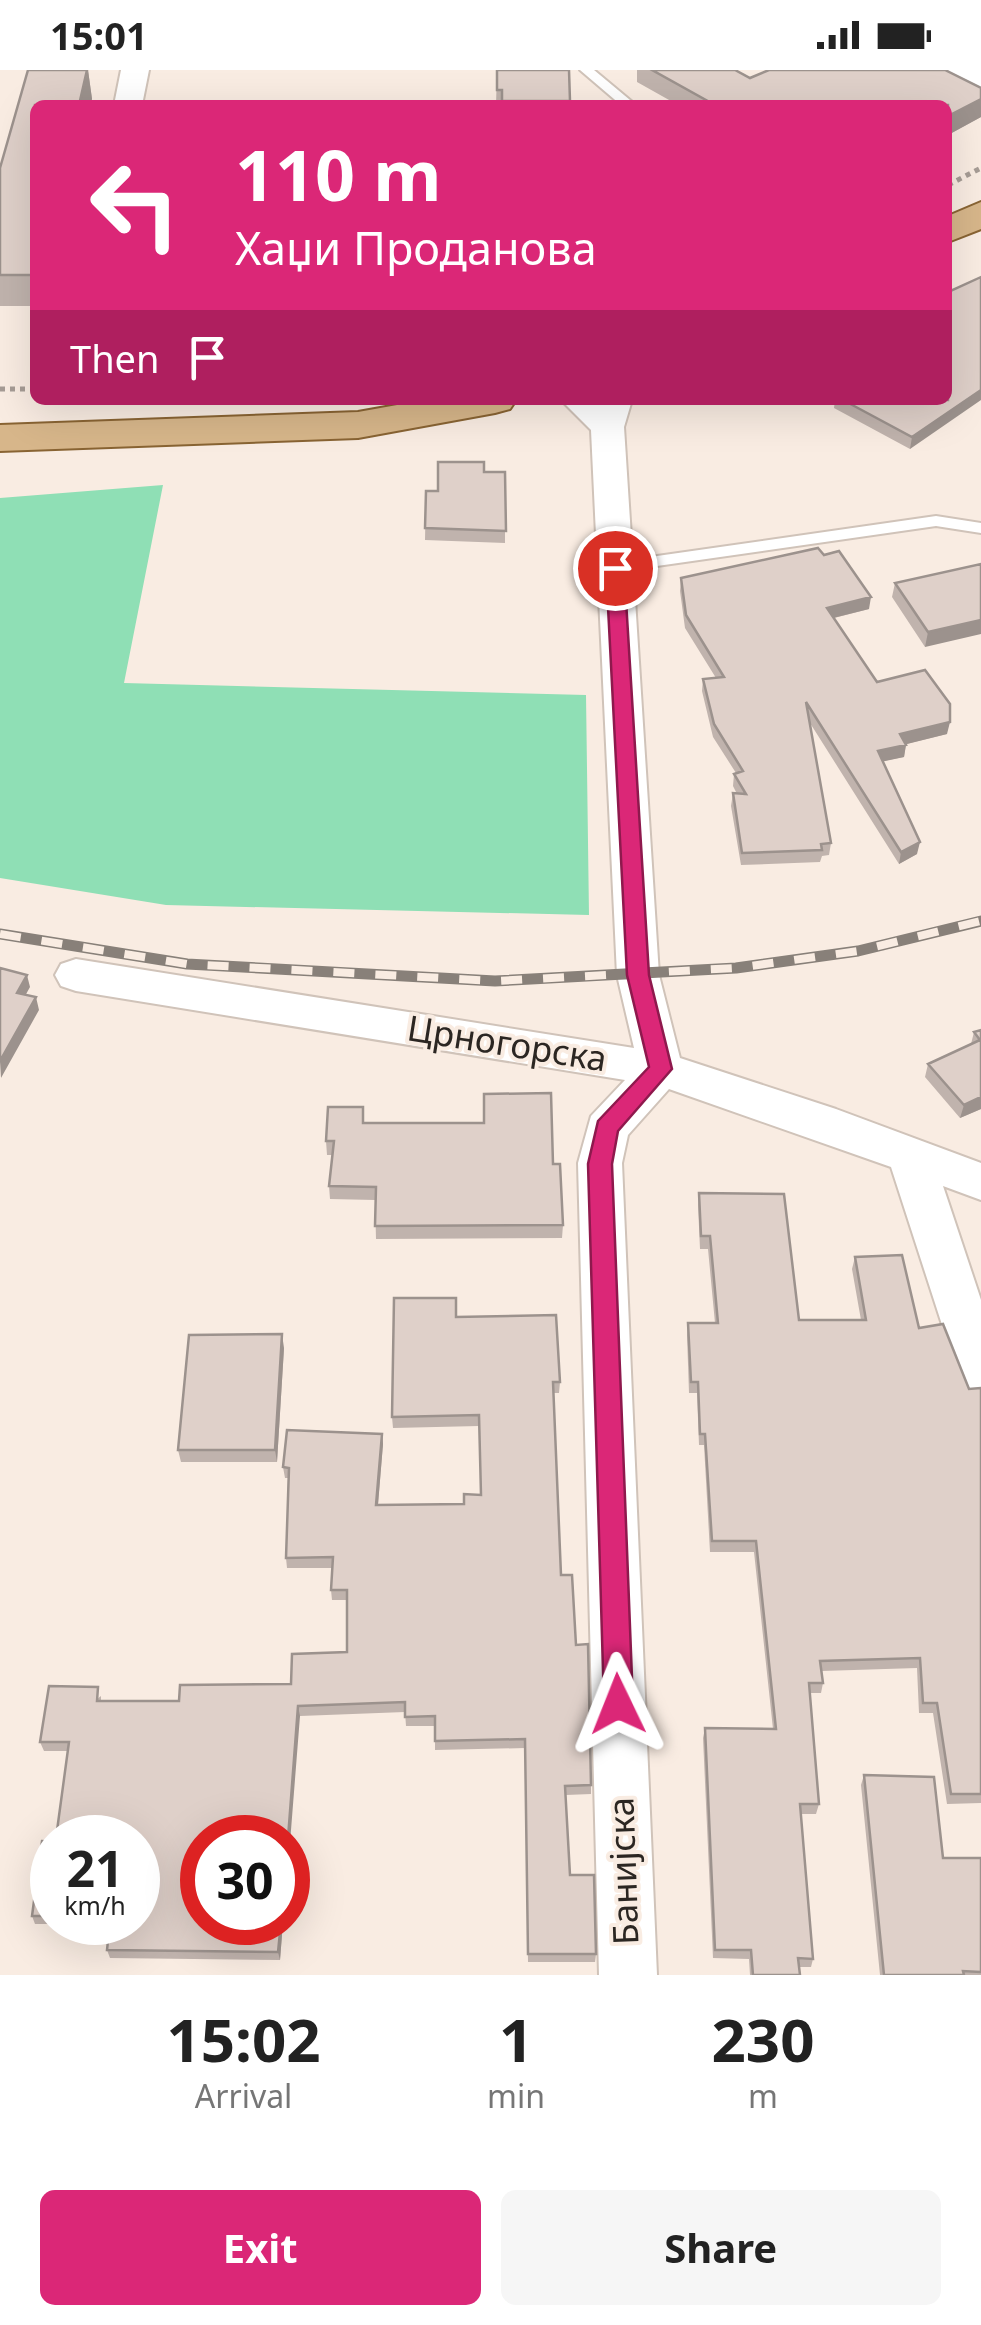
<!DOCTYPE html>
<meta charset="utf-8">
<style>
:root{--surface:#fff;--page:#f6f6f6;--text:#222;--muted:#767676;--accent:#db2777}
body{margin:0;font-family:"Noto Sans",sans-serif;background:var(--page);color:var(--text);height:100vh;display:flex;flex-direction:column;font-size:38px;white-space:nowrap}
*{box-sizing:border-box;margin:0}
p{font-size:32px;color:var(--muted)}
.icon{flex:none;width:55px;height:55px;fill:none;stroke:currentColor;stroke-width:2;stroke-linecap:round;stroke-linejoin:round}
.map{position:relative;height:1905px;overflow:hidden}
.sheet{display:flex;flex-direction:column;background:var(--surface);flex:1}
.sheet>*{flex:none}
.guide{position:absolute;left:30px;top:30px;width:922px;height:305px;border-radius:15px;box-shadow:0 10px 40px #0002;background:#db2777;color:#fff;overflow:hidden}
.speed{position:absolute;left:30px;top:1745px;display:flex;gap:20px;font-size:50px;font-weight:700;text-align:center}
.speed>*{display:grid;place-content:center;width:130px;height:130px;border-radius:50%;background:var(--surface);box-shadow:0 10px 40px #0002;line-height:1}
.speed small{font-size:25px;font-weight:400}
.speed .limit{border:15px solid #d22;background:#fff;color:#111}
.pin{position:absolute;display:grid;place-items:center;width:85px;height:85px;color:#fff;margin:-42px;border:5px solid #fff;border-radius:50%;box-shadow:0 2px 10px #0007}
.me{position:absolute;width:110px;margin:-55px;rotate:358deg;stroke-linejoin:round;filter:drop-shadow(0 0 8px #0008)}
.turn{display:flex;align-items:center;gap:35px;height:210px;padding:0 40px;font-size:45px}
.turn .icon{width:130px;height:130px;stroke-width:2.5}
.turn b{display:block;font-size:70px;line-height:85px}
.then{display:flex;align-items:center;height:95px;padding:0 40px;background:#0003;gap:20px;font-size:38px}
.eta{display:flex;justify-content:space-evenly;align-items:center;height:170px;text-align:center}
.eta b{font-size:60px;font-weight:700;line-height:70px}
.primary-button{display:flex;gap:20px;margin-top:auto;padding:20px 40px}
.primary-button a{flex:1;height:115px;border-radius:15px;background:var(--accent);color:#fff;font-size:40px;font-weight:700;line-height:115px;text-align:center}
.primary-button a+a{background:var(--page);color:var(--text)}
.status{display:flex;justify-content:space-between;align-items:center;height:70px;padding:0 50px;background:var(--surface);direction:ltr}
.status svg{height:28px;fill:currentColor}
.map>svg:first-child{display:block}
.green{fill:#8fdfb5}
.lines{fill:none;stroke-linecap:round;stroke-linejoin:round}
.service-casing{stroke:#d0c3b9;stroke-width:4}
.minor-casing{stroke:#d0c3b9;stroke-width:4}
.primary-casing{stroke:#896433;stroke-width:4}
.path{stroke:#a69c95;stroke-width:5;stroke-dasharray:5 5;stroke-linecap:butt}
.service{fill:#fff;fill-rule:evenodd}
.minor{fill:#fff;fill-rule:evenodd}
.primary{fill:#d7b68a;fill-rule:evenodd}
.rail-casing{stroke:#888079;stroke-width:11}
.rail{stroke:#f9ece2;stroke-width:8;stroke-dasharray:21;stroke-linecap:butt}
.wall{fill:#c0b3ad}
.shaded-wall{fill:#9c928d}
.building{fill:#dfd0c9;stroke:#9c928d;stroke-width:2.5}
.route{fill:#db2777;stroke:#8e194d;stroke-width:2.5}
.labels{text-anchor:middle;stroke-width:8;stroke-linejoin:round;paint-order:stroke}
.street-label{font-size:35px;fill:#2b2622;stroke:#f9ece2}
</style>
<div class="status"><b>15:01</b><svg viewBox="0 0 49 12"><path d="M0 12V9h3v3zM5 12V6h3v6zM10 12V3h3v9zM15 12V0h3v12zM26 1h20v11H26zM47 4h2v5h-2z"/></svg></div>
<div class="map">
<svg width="981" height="1905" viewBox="0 0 981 1905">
<rect width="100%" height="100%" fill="#f9ece2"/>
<path class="green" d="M 163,415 L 124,613 L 586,625 L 589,845 L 166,835 L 0,808 L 0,428 Z"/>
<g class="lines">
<g class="service-casing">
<path id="service" d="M 580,0 L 594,0 L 636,35 L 621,35 Z
M 936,446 L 981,453 L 981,463 L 936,456 L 615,502 L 607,497 L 615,492 Z"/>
</g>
<g class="minor-casing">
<path id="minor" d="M 121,0 L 149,0 L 142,35 L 114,35 Z
M 948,0 L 981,0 L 981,17 L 952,6 Z
M 561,330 L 632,330 L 624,357 L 659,905 L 680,988 L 836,1039 L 981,1093 L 981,1130 L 943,1116 L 981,1230 L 981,1322 L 964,1316 L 957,1301 L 891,1097 L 669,1019 L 628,1065 L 622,1093 L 657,1905 L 599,1905 L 578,1093 L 591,1046 L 625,1010 L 76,921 L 61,916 L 55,905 L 61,894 L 76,889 L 634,978 L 617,905 L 591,360 Z"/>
</g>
<g class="primary-casing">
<path id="primary" d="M 981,132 L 981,159 L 948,172 L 948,146 Z
M 425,330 L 516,330 L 510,339 L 495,343 L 358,368 L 0,381 L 0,355 L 358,342 Z"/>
</g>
<path class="path" d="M 948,115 L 981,98
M 0,319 L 35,319"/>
<use href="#service" class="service"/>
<use href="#minor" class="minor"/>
<use href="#primary" class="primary"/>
<g class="rail-casing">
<path id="rail" d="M 0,864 L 187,894 L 495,911 L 736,898 L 858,881 L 981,851"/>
</g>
<use href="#rail" class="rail"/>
</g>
<path class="wall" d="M 28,0 L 88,0 L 92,29 L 90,35 L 35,35 L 35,236 L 0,236 L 0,98 Z
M 497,0 L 569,0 L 570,35 L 496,35 Z
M 637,0 L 735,0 L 750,8 L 981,18 L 981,47 L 948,65 L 948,35 L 678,35 L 637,12 Z
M 835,330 L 948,330 L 910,379 L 834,338 Z
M 484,402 L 505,402 L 505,473 L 425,470 L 426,421 L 438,421 Z
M 981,494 L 925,577 L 892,527 L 895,513 Z
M 681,508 L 869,539 L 834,548 L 877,612 L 947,664 L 906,674 L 904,687 L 883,691 L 917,784 L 899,794 L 810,653 L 831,773 L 829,785 L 822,786 L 820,792 L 741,795 L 731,736 L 733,723 L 737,724 L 733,716 L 734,704 L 736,703 L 713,667 L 702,621 L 703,609 L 716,608 L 685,558 L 680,521 Z
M 981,960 L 981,1039 L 960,1048 L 925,1007 L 928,994 L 971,974 L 974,962 Z
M 364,1053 L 553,1094 L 563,1155 L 562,1168 L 376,1169 L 375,1130 L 330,1129 L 329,1116 L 332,1085 L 327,1085 L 326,1071 Z
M 699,1123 L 799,1250 L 861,1250 L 852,1199 L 855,1187 L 919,1258 L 969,1319 L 981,1318 L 981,1733 L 947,1734 L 933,1643 L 919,1643 L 917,1598 L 822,1601 L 823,1613 L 821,1623 L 810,1623 L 819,1734 L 816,1744 L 801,1744 L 813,1889 L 811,1897 L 799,1897 L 800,1905 L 750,1905 L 749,1889 L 713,1888 L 703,1668 L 705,1658 L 773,1659 L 754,1482 L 710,1482 L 704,1375 L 699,1375 L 697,1323 L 689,1323 L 687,1265 L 688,1253 L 715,1253 L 708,1179 L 700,1179 L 698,1135 Z
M 456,1247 L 560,1312 L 559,1323 L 553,1323 L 561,1505 L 576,1575 L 591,1715 L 591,1724 L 566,1725 L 570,1805 L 596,1884 L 595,1892 L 528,1892 L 525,1678 L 435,1680 L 435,1656 L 406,1656 L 405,1642 L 300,1646 L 202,1852 L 283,1852 L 280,1890 L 110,1888 L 107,1880 L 110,1854 L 35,1854 L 32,1846 L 52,1772 L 52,1852 L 138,1852 L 68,1681 L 44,1681 L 40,1672 L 101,1626 L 101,1631 L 179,1631 L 291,1614 L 347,1582 L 347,1530 L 332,1530 L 331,1520 L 332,1498 L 287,1498 L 286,1488 L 288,1408 L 285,1408 L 283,1397 L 382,1364 L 383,1374 L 378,1435 L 464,1434 L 481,1425 L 479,1356 L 393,1358 L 392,1347 Z
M 284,1278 L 277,1392 L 181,1392 L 178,1380 Z
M 864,1705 L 943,1788 L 981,1788 L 981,1905 L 880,1905 L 861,1715 Z"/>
<path class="shaded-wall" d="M 88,0 L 92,29 L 90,35 L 79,35 Z
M 981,29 L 981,47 L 948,65 L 948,46 Z
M 981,320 L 981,330 L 910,379 L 912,367 Z
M 871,527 L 869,539 L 825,550 L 827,538 Z
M 981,550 L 981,564 L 925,577 L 928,562 Z
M 950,652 L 947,664 L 903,675 L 906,675 L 904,687 L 876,693 L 878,681 L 900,664 Z
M 920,772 L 917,784 L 899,794 L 901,782 Z
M 27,905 L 30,917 L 20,935 L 17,923 Z
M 36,927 L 39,940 L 1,1008 L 0,991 Z
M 981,1027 L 981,1039 L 960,1048 L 964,1035 Z
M 282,1264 L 284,1278 L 277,1392 L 275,1380 Z
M 382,1364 L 383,1374 L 377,1446 L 376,1435 Z
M 298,1636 L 300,1646 L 288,1798 L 288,1768 Z
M 281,1852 L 283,1852 L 280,1890 L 278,1882 Z"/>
<path class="building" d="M 28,0 L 87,0 L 79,35 L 35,35 L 35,205 L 0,205 L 0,98 Z
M 497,0 L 569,0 L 570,31 L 502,31 L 502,20 L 497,20 Z
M 652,0 L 735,0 L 750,8 L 769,0 L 945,0 L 981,18 L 981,29 L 948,46 L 948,35 L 715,35 Z
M 981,207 L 981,320 L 912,367 L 843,330 L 948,330 L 948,222 Z
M 438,392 L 484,392 L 484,402 L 505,402 L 506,461 L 425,458 L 426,421 L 438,421 Z
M 818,478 L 824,485 L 839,481 L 871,527 L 827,538 L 877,612 L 925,600 L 950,634 L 950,652 L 900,664 L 906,675 L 878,681 L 920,772 L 901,782 L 806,632 L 831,773 L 821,774 L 822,780 L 742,783 L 733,723 L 746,724 L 734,704 L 743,701 L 714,654 L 703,609 L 724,607 L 686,545 L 681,508 Z
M 981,494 L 981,550 L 928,562 L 895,513 Z
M 0,898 L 27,905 L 17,923 L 36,927 L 0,991 Z
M 981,960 L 981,1027 L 964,1035 L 928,994 L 980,970 L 974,962 Z
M 551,1023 L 553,1094 L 560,1094 L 563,1155 L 375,1156 L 376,1117 L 329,1116 L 334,1071 L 326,1071 L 328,1037 L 363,1037 L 363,1053 L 484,1053 L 484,1024 Z
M 699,1123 L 784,1124 L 799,1250 L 866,1250 L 855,1187 L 902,1185 L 919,1258 L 943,1254 L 969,1319 L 981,1318 L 981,1724 L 951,1724 L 937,1633 L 923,1633 L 920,1588 L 820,1591 L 823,1613 L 809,1613 L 819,1734 L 800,1734 L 813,1889 L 798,1888 L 800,1905 L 753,1905 L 751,1880 L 715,1880 L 705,1658 L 776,1659 L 756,1471 L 712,1471 L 705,1364 L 700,1364 L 698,1312 L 691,1312 L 688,1253 L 718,1253 L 710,1166 L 701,1166 Z
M 394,1228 L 456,1228 L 456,1247 L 556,1245 L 560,1312 L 553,1312 L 561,1505 L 572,1505 L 576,1575 L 588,1574 L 591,1715 L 565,1716 L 570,1805 L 594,1805 L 596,1884 L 528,1884 L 525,1669 L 435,1671 L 435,1646 L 405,1647 L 405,1632 L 298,1636 L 288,1768 L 202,1768 L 202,1852 L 281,1852 L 278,1882 L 107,1880 L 110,1852 L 138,1852 L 138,1768 L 56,1768 L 69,1672 L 40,1672 L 49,1616 L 98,1617 L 97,1631 L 179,1631 L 180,1615 L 291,1614 L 292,1584 L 347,1582 L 347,1520 L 331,1520 L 333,1487 L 286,1488 L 289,1398 L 283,1397 L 287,1360 L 382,1364 L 376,1435 L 464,1434 L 464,1424 L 481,1425 L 479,1345 L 392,1347 Z
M 282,1264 L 275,1380 L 178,1380 L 189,1265 Z
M 864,1705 L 934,1707 L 943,1788 L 981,1788 L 981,1902 L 963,1901 L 964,1905 L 884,1905 Z
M 42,1771 L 52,1772 L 52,1846 L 32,1846 Z"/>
<path class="route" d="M 615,491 L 624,498 L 649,905 L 672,999 L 618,1061 L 612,1094 L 633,1634 L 629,1644 L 618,1648 L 608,1644 L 604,1634 L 588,1094 L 598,1051 L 649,997 L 627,905 L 606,498 Z"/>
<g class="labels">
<g class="street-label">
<text transform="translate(507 974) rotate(9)" y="12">Црногорска</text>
<text transform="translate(624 1801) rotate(-92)" y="12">Банијска</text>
</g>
</g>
</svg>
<div class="speed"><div>21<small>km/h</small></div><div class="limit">30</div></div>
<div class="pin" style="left:615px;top:498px;background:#d93025"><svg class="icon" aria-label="arrive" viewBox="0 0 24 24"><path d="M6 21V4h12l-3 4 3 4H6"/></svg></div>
<svg class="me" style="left:618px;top:1634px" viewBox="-20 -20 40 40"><path d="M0-17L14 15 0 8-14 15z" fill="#db2777" stroke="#fff" stroke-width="4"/></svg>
<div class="guide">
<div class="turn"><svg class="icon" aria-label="left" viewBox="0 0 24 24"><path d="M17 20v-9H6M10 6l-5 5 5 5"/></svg><div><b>110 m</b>Хаџи Проданова</div></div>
<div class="then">Then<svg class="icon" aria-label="arrive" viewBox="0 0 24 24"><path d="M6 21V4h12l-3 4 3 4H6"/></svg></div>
</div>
</div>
<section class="sheet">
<div class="eta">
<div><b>15:02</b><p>Arrival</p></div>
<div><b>1</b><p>min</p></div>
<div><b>230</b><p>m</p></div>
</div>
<div class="primary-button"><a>Exit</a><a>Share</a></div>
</section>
